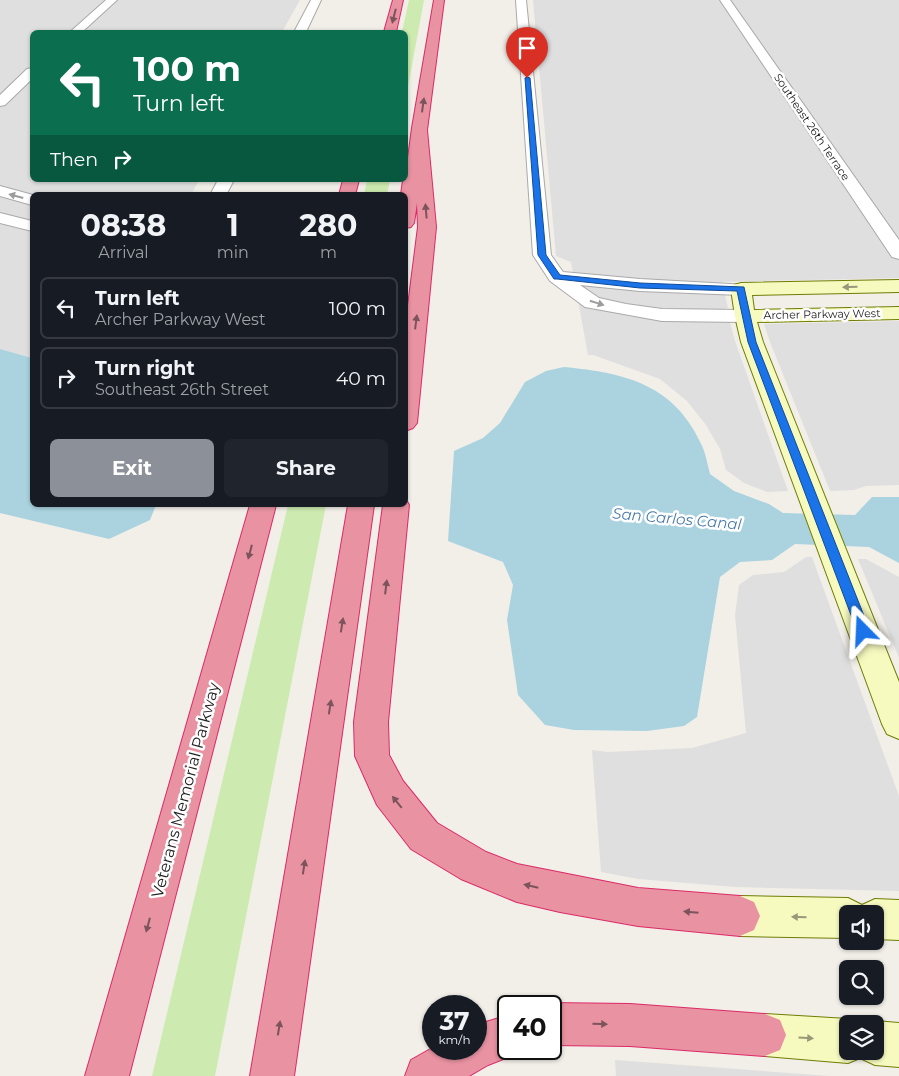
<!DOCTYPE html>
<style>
:root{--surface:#171b24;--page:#20242c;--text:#f1f3f6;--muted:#9ea1a6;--line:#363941;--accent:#8c9099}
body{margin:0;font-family:Montserrat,sans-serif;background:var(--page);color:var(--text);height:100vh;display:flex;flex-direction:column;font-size:19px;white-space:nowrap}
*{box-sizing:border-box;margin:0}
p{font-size:16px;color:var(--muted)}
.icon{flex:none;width:28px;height:28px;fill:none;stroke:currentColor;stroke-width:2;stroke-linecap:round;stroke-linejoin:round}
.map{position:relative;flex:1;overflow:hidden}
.panel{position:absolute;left:30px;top:192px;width:378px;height:315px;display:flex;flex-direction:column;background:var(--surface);border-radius:8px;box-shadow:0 1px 4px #0004}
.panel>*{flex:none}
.top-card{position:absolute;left:30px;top:30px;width:378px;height:152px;border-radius:8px;box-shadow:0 1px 4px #0004;background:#0b6e4f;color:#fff;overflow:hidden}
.fabs{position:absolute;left:839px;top:905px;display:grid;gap:10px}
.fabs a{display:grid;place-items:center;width:45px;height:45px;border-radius:8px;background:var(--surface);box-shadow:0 1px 4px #0004;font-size:25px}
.speed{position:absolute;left:422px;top:995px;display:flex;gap:10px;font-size:25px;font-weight:700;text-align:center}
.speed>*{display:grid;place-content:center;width:65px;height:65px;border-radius:50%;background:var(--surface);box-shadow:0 1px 4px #0004;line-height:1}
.speed small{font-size:12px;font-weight:400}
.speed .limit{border:2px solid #111;border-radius:8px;background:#fff;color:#111}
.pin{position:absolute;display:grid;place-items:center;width:42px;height:42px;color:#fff;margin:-51px -21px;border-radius:50% 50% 50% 0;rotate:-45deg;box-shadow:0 0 5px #0007}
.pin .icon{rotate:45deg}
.me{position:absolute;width:55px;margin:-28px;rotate:339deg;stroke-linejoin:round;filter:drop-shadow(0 0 4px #0008)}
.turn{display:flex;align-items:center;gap:18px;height:105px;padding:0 20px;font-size:22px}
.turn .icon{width:65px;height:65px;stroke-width:2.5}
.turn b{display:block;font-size:35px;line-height:42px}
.then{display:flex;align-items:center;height:48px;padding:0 20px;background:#0003;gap:10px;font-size:19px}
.eta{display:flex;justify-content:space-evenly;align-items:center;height:85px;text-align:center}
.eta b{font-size:30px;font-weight:700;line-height:35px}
.cta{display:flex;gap:10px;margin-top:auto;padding:10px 20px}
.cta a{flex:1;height:58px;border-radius:8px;background:var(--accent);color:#fff;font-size:20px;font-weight:700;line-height:58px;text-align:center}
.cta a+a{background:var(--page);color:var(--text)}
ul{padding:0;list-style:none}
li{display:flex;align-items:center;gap:15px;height:62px;margin:0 10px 8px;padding:0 10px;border:2px solid var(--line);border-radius:8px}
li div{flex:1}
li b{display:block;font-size:19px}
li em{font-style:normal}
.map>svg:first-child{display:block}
.residential{fill:#e0dfdf}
.grass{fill:#cdebb0}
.water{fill:#aad3df}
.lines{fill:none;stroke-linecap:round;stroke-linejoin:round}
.street-casing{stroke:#a9a9a9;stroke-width:2}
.secondary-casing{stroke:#707d05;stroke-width:2}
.highway-casing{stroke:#dc2a67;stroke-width:2}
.street{fill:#fff;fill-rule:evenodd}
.secondary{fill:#f7fabf;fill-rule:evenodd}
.highway{fill:#e892a2;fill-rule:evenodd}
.oneway{fill:#7b545c}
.oneway2{fill:#9c9c9c}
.oneway3{fill:#979978}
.route{fill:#1a73e8;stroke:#114b97}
.labels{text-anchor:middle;stroke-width:5;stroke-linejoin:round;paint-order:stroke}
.far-street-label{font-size:11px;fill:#222;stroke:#fff}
.water-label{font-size:15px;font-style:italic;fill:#4a7aab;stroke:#fff}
.near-street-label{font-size:16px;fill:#222;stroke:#fff}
</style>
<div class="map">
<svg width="899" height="1076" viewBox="0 0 899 1076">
<rect width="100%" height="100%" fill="#f2efe9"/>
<path class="residential" d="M 0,0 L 300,0 L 282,32 L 32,32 L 32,180 L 199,180 L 191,195 L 32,195 L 32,358 L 0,349 Z
M 533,0 L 899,0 L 899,278 L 722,282 L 728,308 L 725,308 L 728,315 L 735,341 L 788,491 L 767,492 L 744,483 L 726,470 L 720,449 L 706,425 L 687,401 L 660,379 L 593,355 L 588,355 L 571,262 L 556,256 Z
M 899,321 L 899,485 L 866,486 L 854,490 L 830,491 L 770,342 L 764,324 Z
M 806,557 L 812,557 L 899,796 L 899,891 L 735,887 L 638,879 L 601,872 L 592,750 L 608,752 L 692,748 L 746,733 L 735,615 L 739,585 L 753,575 L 784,572 Z
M 858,559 L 866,559 L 899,577 L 899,658 Z
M 615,1060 L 830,1076 L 616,1076 Z"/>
<path class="grass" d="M 409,0 L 424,0 L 405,103 L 405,32 L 402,32 Z
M 367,180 L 390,180 L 387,195 L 364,195 Z
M 288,505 L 326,505 L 215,1076 L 152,1076 Z"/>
<path class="water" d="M 0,349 L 32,358 L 32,505 L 156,505 L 150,520 L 109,539 L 0,513 Z
M 564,367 C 627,373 676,385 703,448 C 706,456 708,466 710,474 L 734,491 L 769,504 L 783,513 L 855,515 L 872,497 L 899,497 L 899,563 L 869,547 L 795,544 L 772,560 L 740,562 L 720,577 L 697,717 L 684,726 L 647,731 L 574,730 L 545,725 L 518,695 L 507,620 L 513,585 L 503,562 L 448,541 L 454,451 L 483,438 L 500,423 L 525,382 L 546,371 Z"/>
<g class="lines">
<g class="street-casing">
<path id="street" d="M 106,0 L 117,0 L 82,32 L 70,32 Z
M 311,0 L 321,0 L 306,32 L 294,32 Z
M 516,0 L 526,0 L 551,255 L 563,272 L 640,279 L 748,285 L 751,289 L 748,293 L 741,295 L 640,291 L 580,285 L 599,298 L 626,304 L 662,309 L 745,310 L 752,312 L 755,316 L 752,320 L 745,322 L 662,321 L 585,307 L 550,281 L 533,255 Z
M 720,0 L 730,0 L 899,240 L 899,259 L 892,257 Z
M 32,68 L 32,79 L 5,105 L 0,106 L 0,95 L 27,69 Z
M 218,180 L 234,180 L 226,195 L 210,195 Z
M 0,186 L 33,195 L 32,205 L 0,196 Z
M 0,213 L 32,221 L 32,231 L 0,223 Z"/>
</g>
<g class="secondary-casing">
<path id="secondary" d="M 899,280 L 899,292 L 752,295 L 754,310 L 899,307 L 899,319 L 757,322 L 763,342 L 899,682 L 899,739 L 887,734 L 882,724 L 741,342 L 735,316 L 731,289 L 734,285 L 741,283 Z
M 740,896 L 848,898 L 862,905 L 875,899 L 899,900 L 899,940 L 875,939 L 875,914 L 848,914 L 848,938 L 740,936 L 726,930 L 720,916 L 726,902 Z
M 765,1014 L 848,1019 L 858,1024 L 848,1024 L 848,1051 L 875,1051 L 875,1024 L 869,1024 L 875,1021 L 899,1023 L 899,1067 L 875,1065 L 860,1058 L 848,1063 L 765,1056 L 750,1050 L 744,1035 L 750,1020 Z"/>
</g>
<g class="highway-casing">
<path id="highway" d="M 393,0 L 403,0 L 396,32 L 384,32 Z
M 434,0 L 444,0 L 427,130 L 436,227 L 417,423 L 413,428 L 405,431 L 405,329 L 418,227 L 417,203 L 414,223 L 411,227 L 405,228 L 405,195 L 401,195 L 403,180 L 405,180 L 412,128 Z
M 343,180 L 359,180 L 355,195 L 339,195 Z
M 405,498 L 409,505 L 388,722 L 389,755 L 403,781 L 437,823 L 486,852 L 517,864 L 638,888 L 740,896 L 754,902 L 760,916 L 754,930 L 740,936 L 638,926 L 560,912 L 517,902 L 461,879 L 411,849 L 377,805 L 355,756 L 354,722 L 383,505 L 405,505 Z
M 250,505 L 276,505 L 129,1076 L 85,1076 Z
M 348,505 L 374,505 L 294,1076 L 250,1076 Z
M 551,1003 L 630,1004 L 765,1014 L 780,1020 L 786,1035 L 780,1050 L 765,1056 L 630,1046 L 551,1045 L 551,1006 L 542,1006 Z
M 509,1015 L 509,1049 L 525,1049 L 524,1051 L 488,1065 L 469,1076 L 405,1076 L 411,1060 L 434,1047 L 476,1049 L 476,1025 Z"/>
</g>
<use href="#street" class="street"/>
<use href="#secondary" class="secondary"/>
<use href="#highway" class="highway"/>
</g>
<defs><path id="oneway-solid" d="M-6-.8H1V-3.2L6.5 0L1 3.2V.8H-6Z" transform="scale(1.25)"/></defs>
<g class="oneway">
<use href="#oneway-solid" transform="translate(394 16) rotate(104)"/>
<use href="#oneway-solid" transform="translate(423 105) rotate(-82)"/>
<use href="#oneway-solid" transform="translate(426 211) rotate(-95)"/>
<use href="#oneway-solid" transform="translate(416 322) rotate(-83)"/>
<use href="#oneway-solid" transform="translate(250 552) rotate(105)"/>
<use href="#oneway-solid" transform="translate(386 587) rotate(-83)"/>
<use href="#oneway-solid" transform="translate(342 625) rotate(-81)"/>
<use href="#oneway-solid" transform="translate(330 707) rotate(-81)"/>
<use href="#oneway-solid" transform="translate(397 802) rotate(-129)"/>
<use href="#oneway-solid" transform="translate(304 867) rotate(-81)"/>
<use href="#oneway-solid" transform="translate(531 886) rotate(-167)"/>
<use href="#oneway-solid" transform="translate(691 912) rotate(-175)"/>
<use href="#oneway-solid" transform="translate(148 925) rotate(105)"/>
<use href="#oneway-solid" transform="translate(600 1024) rotate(1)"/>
<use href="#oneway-solid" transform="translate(279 1028) rotate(-81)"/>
</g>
<g class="oneway2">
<use href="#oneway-solid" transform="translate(16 196) rotate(-165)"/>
<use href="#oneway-solid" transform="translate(597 303) rotate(18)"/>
</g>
<g class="oneway3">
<use href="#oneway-solid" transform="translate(850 287) rotate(178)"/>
<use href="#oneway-solid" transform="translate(799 917) rotate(-179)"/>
<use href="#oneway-solid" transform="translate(806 1038) rotate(4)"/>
</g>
<path class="route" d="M 527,77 L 530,78 L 546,255 L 560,275 L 640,283 L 744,287 L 756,342 L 870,631 L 868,634 L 859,634 L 857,631 L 748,342 L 737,291 L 640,288 L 557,279 L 554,279 L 538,255 L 525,78 Z"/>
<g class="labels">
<g class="far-street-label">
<text transform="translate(812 127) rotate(56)" y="4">Southeast 26th Terrace</text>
<text transform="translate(822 314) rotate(-1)" y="4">Archer Parkway West</text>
</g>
<g class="water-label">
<text transform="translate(677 519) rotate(5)" y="5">San Carlos Canal</text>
</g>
<g class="near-street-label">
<text transform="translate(185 790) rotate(-75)" y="6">Veterans Memorial Parkway</text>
</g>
</g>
</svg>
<div class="fabs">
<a><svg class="icon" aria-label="sound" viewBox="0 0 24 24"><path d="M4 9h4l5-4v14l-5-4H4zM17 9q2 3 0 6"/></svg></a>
<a><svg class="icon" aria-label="search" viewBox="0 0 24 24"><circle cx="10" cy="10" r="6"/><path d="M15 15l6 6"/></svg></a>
<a><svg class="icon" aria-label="layers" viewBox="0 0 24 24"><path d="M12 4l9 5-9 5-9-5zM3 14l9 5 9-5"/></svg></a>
</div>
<div class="speed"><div>37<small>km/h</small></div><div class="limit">40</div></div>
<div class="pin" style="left:527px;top:78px;background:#d93025"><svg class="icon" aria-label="arrive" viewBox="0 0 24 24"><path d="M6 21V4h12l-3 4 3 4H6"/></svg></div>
<svg class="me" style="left:863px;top:631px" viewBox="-20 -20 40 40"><path d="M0-17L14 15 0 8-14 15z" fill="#1a73e8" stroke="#fff" stroke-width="4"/></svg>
<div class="top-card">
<div class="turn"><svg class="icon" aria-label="left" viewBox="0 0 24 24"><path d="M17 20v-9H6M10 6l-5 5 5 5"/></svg><div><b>100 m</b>Turn left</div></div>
<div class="then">Then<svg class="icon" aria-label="right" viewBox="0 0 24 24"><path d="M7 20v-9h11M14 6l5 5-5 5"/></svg></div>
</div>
<section class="panel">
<div class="eta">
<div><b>08:38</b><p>Arrival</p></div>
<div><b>1</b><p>min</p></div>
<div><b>280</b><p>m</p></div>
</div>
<ul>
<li><svg class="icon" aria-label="left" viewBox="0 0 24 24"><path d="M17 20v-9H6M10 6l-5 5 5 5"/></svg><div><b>Turn left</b><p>Archer Parkway West</p></div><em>100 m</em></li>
<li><svg class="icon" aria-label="right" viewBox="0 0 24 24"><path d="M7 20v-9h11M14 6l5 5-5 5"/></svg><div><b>Turn right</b><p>Southeast 26th Street</p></div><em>40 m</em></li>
</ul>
<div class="cta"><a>Exit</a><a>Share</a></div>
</section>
</div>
